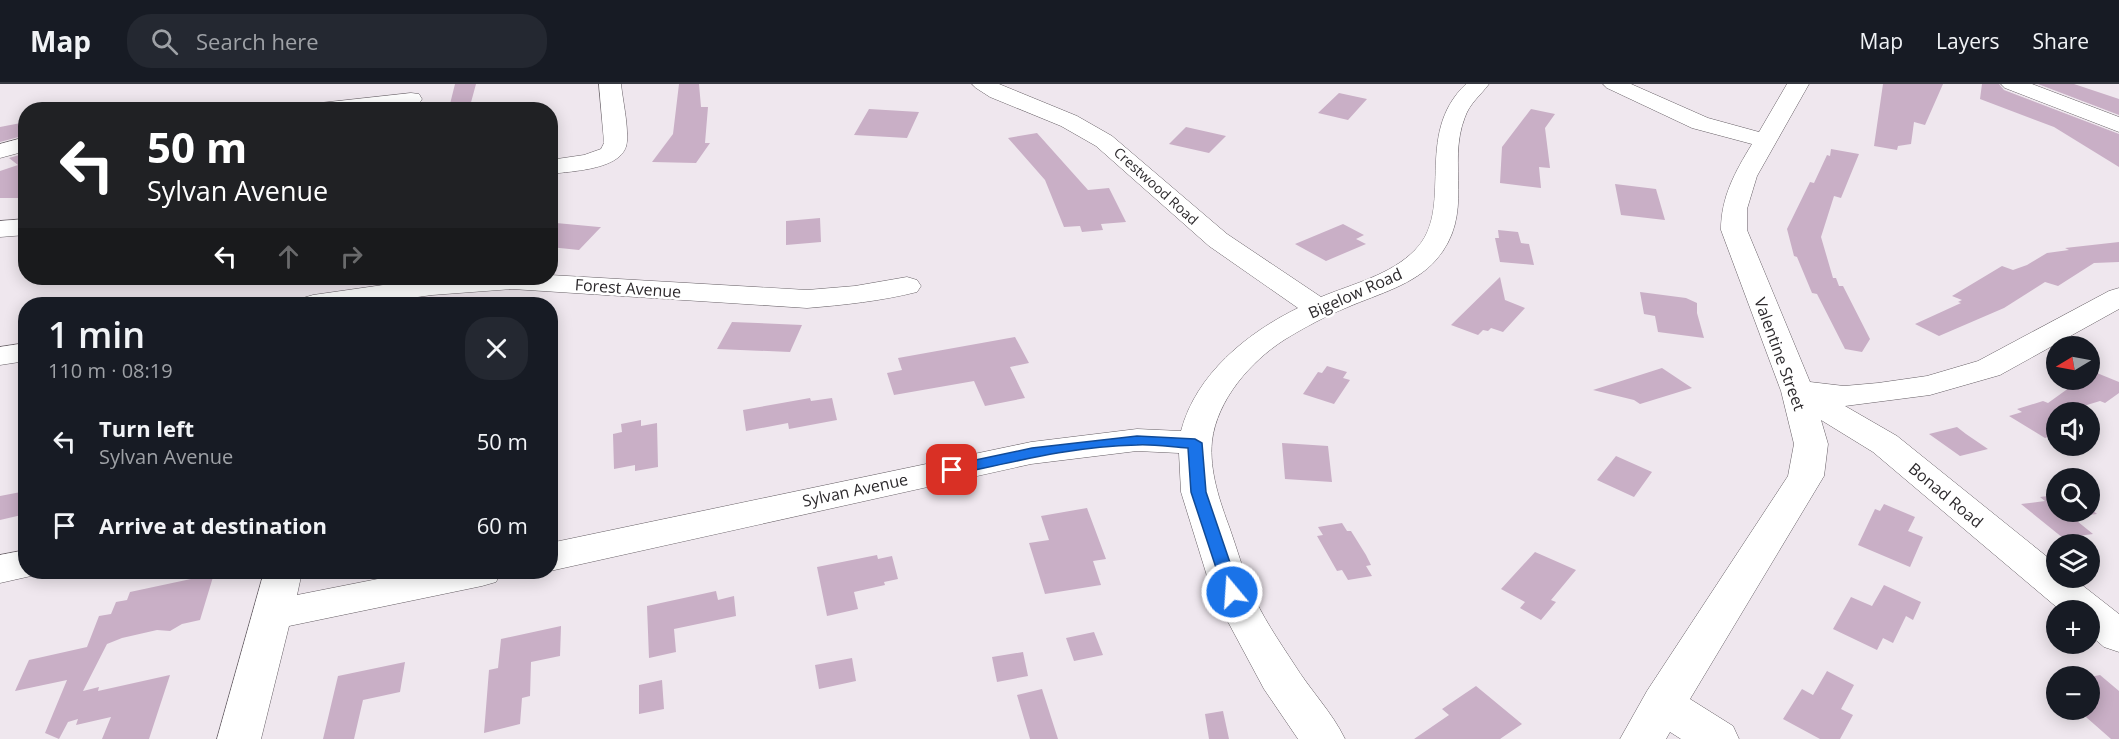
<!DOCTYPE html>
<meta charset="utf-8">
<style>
:root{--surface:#171b24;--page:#242831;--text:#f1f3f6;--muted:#9ea1a6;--line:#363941}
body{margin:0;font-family:"Open Sans",sans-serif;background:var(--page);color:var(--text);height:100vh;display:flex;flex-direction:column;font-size:22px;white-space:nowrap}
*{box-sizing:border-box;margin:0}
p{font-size:20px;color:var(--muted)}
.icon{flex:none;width:33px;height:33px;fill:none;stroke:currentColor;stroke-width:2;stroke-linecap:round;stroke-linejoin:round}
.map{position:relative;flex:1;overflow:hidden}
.panel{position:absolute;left:18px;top:213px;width:540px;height:282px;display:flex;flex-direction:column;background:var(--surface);border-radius:24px;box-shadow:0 3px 15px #0003}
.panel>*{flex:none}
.guide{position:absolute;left:18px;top:18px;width:540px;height:183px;border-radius:24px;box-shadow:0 3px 15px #0003;background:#202124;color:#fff;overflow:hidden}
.needle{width:39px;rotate:260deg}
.controls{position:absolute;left:2046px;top:252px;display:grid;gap:12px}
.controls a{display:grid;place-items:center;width:54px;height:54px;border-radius:50%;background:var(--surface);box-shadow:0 3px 15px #0003;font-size:30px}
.pin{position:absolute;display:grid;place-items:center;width:51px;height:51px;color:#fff;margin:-26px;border-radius:12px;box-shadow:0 3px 9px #0006}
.me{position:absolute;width:66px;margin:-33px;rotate:342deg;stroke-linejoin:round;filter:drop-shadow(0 0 4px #0008)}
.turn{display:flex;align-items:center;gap:21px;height:126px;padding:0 30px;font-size:27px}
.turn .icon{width:78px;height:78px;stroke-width:2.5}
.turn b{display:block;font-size:42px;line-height:51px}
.lanes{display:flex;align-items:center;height:57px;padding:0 30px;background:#0003;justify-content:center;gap:30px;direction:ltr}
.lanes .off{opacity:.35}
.round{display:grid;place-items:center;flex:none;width:63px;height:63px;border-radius:24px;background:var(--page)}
.headline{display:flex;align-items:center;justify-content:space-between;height:102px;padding:0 30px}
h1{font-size:36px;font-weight:600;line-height:45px}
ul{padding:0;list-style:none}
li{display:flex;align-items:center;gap:18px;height:84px;padding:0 30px}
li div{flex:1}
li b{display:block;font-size:22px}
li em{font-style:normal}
header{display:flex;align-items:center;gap:36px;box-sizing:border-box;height:84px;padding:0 30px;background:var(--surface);border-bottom:2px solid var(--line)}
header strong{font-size:28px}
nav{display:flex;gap:33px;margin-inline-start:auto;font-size:21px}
.search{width:420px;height:54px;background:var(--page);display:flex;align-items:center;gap:15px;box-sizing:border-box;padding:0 21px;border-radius:24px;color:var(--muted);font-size:22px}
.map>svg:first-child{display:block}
.building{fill:#c9afc6}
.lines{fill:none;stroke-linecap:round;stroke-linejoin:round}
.minor-casing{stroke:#665f65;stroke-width:1}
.minor{fill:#fff;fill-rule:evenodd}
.route{fill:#1a73e8;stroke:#114b97;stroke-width:1.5}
.labels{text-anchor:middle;stroke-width:5;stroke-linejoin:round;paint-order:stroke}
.far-street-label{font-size:14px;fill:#2c292c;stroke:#fff}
.street-label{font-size:16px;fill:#2c292c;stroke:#fff}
</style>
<header>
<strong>Map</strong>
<div class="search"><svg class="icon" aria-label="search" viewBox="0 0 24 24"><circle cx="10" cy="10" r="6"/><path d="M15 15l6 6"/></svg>Search here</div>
<nav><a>Map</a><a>Layers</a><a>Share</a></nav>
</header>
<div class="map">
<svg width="2119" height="655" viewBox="0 0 2119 655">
<rect width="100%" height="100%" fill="#efe7ee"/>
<path class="building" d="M 455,0 L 476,0 L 470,22 L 449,24 Z
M 679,0 L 699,0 L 701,23 L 708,23 L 705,59 L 710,59 L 696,79 L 652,78 L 673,50 Z
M 1883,0 L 1943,0 L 1925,41 L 1914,38 L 1911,60 L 1898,62 L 1897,66 L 1874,62 Z
M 1982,0 L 1999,0 L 2004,6 L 2119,50 L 2119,83 L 2054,43 L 1980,15 Z
M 2038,0 L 2074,0 L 2119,15 L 2119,31 Z
M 1339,9 L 1367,15 L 1348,36 L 1318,29 Z
M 869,25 L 919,28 L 907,54 L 854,51 Z
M 1531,25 L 1555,30 L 1545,44 L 1550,84 L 1539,83 L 1541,104 L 1500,99 L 1502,63 Z
M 26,38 L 26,51 L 0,58 L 0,43 Z
M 1186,43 L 1226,52 L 1209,69 L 1169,60 Z
M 1037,49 L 1088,106 L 1109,104 L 1126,138 L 1101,140 L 1103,146 L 1082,148 L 1080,142 L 1064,143 L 1045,96 L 1008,54 Z
M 1831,65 L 1859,70 L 1841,114 L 1834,112 L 1821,153 L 1833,194 L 1836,194 L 1839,202 L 1843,202 L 1870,255 L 1862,268 L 1845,265 L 1817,210 L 1812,209 L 1797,173 L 1794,172 L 1787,145 L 1810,98 L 1814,99 L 1827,71 L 1830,72 Z
M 26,69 L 26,114 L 0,114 L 0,87 L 18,81 L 9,74 Z
M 1615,100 L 1656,105 L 1665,136 L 1621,131 Z
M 820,134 L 821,158 L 786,161 L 786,137 Z
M 556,139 L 599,143 L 601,143 L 579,166 L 550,163 L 550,145 Z
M 1343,140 L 1364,151 L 1356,155 L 1366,160 L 1326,177 L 1295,160 Z
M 1498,146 L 1518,148 L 1521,159 L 1529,160 L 1534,181 L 1500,178 L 1495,154 L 1499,154 Z
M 2119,158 L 2119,178 L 2094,179 L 2058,202 L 2045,198 L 2004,224 L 1939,252 L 1915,240 L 1961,219 L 1958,218 L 1962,216 L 1952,212 L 2002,182 L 2013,186 L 2027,181 L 2047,169 L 2069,166 L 2065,164 Z
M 1500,193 L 1505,216 L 1525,224 L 1503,248 L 1491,244 L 1488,247 L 1483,246 L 1478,251 L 1451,241 Z
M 1640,208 L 1686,214 L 1697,219 L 1697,229 L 1704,254 L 1658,248 L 1655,232 L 1644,230 Z
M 732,238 L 802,241 L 790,268 L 717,265 Z
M 1015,253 L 1029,279 L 1010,283 L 1025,314 L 985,322 L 974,297 L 894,311 L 887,289 L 902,286 L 898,274 Z
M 1327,282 L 1347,288 L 1343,294 L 1350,296 L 1334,320 L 1303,310 L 1318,288 L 1322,289 Z
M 1662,284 L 1692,304 L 1640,320 L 1634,316 L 1593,306 Z
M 2092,287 L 2119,298 L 2119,309 L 2105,319 L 2100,317 L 2064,328 L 2056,328 L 2056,350 L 2045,354 L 2009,332 L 2022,328 L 2017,325 L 2043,317 L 2048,319 L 2080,296 L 2090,296 L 2090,289 Z
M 810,314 L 811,317 L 832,314 L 837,336 L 789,345 L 788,339 L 746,347 L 743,326 Z
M 641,336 L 641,342 L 657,339 L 658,383 L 635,387 L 635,381 L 614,385 L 613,350 L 622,348 L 621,340 Z
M 1957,343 L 1966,350 L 1988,365 L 1960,372 L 1929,350 Z
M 1282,359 L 1328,362 L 1332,398 L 1285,395 Z
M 1616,372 L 1652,388 L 1634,413 L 1597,396 Z
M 26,407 L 26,430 L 0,436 L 0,412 Z
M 2056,411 L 2056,428 L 2090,428 L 2090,424 L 2097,430 L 2072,433 L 2093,450 L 2063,454 L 2021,420 L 2045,417 L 2040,413 Z
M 1884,420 L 1915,433 L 1908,447 L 1923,453 L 1910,483 L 1858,461 L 1875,425 L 1880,427 Z
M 1087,424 L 1106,475 L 1093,477 L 1101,501 L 1045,510 L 1029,459 L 1049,456 L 1041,432 Z
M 1342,439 L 1347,447 L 1351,447 L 1366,471 L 1371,481 L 1366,482 L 1372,492 L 1348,496 L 1342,486 L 1337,487 L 1317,452 L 1323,451 L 1318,443 Z
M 1535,468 L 1576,486 L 1551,516 L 1556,518 L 1541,536 L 1520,524 L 1525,518 L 1501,505 Z
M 877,471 L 878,475 L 892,472 L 898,495 L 884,498 L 885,501 L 854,508 L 858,525 L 827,532 L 817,483 Z
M 205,492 L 204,495 L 213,493 L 200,536 L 182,540 L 170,547 L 157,546 L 122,554 L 107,560 L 83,607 L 99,603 L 98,607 L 170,591 L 149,655 L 102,655 L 111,633 L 76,641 L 78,635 L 68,638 L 59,655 L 45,649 L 67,596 L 15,607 L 29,576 L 87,563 L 99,532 L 111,530 L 116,518 L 127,516 L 130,508 Z
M 1884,501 L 1921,518 L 1913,536 L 1906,532 L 1893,559 L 1883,554 L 1877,566 L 1833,545 L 1851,513 L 1872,522 Z
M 716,507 L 718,516 L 734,512 L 736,532 L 674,545 L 676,568 L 649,574 L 647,522 Z
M 561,542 L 560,572 L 531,578 L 530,612 L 522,614 L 520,640 L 484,649 L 489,586 L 498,584 L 501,555 Z
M 1094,548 L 1103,571 L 1074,577 L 1066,554 Z
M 1023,568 L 1028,592 L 997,598 L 992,573 Z
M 852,574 L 856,597 L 819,605 L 815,581 Z
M 405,578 L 400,608 L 363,616 L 354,655 L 323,655 L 338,592 Z
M 1827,587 L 1854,601 L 1841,625 L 1853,631 L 1840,655 L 1820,655 L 1783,635 L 1802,605 L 1813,611 Z
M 2100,591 L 2119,607 L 2119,655 L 2111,655 L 2078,626 L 2090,626 L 2090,593 Z
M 662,596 L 664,625 L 639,630 L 639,601 Z
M 1476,602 L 1522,640 L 1500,655 L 1414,655 L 1449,631 L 1442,625 Z
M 1042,605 L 1058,655 L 1030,655 L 1017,611 Z
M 1223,627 L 1229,655 L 1209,655 L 1205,630 Z"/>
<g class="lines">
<g class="minor-casing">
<path id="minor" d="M 599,0 L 621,0 C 623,18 628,39 627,57 C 626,86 572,87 550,90 L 550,76 L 584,71 L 601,65 L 604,59 Z
M 972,0 L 999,0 L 1077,32 L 1112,52 L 1227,150 L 1321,213 C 1352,200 1391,191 1415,166 C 1456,125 1412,51 1466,0 L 1489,0 C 1480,12 1470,19 1465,33 C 1446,81 1476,130 1436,176 C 1414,201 1378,210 1348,223 C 1326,232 1305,243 1284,256 C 1250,278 1217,316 1212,357 C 1209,387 1220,418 1230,445 C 1237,465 1243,486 1251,506 C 1261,531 1279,557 1294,580 C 1310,606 1332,628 1345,655 L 1298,655 L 1264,605 L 1212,508 L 1181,408 L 1179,369 L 1137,367 L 1031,380 L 550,487 L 550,459 L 1031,358 L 1137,345 L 1181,347 C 1196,290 1247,249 1298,224 L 1209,162 L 1096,62 L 1061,42 L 990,13 L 976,4 Z
M 1603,0 L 1631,0 L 1708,34 L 1759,48 L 1787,0 L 1809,0 L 1757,92 L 1747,125 L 1747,146 L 1810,298 L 1844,302 L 1878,299 L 1927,292 L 1978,277 L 2109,207 L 2119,204 L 2119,225 L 2000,291 L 1930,311 L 1845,322 L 1897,352 L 2056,480 L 2056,494 L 2073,494 L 2119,530 L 2119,568 L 2104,563 L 2090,551 L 2090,526 L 2060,526 L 1873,368 L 1821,336 L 1828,360 L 1824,392 L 1690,615 L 1733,642 L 1739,655 L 1681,655 L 1670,648 L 1666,655 L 1620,655 L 1647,607 L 1788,392 L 1794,360 L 1781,307 L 1721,146 C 1721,113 1735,88 1752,60 L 1692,44 L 1607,4 Z
M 2001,0 L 2032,0 L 2119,33 L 2119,48 L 2005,4 Z
M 411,9 L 419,10 L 422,15 L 419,20 L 378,26 L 309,26 L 312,21 L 320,19 Z
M 26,53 L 26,67 L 0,74 L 0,60 Z
M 26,135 L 26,151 L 0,153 L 0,137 Z
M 550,191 L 807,206 L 855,202 L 907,193 L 917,196 L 921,202 L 917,208 C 881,217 844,221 807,224 L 512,205 L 432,211 L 367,220 L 298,220 L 303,214 L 313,211 L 432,194 L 550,194 Z
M 26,259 L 26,277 L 0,281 L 0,263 Z
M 26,466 L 26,488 L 41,488 L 40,490 L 0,499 L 0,471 Z
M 264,488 L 302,488 L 297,511 L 413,488 L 501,488 L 496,498 L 482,502 L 289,542 L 261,655 L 217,655 Z"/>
</g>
<use href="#minor" class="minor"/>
</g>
<path class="route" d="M 1137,352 L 1195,355 L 1202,359 L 1206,408 L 1240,508 L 1238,512 L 1226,512 L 1224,508 L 1191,408 L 1188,364 C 1171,363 1153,360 1137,361 C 1074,362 1013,378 952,391 L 945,386 L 952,381 L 1032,364 Z"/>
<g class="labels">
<g class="far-street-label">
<text transform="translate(1156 102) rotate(42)" y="5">Crestwood Road</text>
</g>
<g class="street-label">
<text transform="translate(628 204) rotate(4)" y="6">Forest Avenue</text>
<text transform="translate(1355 209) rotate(-24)" y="6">Bigelow Road</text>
<text transform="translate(1780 270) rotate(70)" y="6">Valentine Street</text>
<text transform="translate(855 406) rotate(-12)" y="6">Sylvan Avenue</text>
<text transform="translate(1946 411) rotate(40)" y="6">Bonad Road</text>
</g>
</g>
</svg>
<div class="controls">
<a><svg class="needle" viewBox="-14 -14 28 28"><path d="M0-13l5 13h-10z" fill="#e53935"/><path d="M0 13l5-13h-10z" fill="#9ea1a6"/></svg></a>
<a><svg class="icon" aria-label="sound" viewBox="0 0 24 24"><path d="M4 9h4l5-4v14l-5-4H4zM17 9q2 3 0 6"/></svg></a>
<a><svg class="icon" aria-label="search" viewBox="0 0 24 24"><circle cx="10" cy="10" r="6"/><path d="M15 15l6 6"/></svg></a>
<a><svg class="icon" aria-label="layers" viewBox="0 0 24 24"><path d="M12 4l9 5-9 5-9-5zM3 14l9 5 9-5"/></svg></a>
<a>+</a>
<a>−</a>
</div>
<div class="pin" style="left:952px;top:386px;background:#d93025"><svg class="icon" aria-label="arrive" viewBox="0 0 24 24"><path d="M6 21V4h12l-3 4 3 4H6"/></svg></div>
<svg class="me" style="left:1232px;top:508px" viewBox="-20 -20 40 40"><circle r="17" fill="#1a73e8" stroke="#fff" stroke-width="3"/><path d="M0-11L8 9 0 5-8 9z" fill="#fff"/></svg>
<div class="guide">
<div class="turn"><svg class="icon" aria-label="left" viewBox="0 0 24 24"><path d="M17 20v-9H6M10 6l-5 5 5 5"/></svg><div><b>50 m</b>Sylvan Avenue</div></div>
<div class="lanes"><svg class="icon" aria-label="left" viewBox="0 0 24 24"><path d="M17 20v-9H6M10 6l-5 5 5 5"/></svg><svg class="icon off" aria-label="ahead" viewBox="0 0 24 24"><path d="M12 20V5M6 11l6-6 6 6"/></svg><svg class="icon off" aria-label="right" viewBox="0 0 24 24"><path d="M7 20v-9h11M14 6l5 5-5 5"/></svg></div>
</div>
<section class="panel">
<div class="headline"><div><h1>1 min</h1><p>110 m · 08:19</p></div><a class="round"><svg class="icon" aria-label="close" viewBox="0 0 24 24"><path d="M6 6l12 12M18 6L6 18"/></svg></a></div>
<ul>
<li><svg class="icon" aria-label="left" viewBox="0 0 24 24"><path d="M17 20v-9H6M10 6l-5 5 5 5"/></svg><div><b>Turn left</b><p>Sylvan Avenue</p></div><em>50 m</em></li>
<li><svg class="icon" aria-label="arrive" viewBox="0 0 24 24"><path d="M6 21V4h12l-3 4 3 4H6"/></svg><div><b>Arrive at destination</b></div><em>60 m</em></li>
</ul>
</section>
</div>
